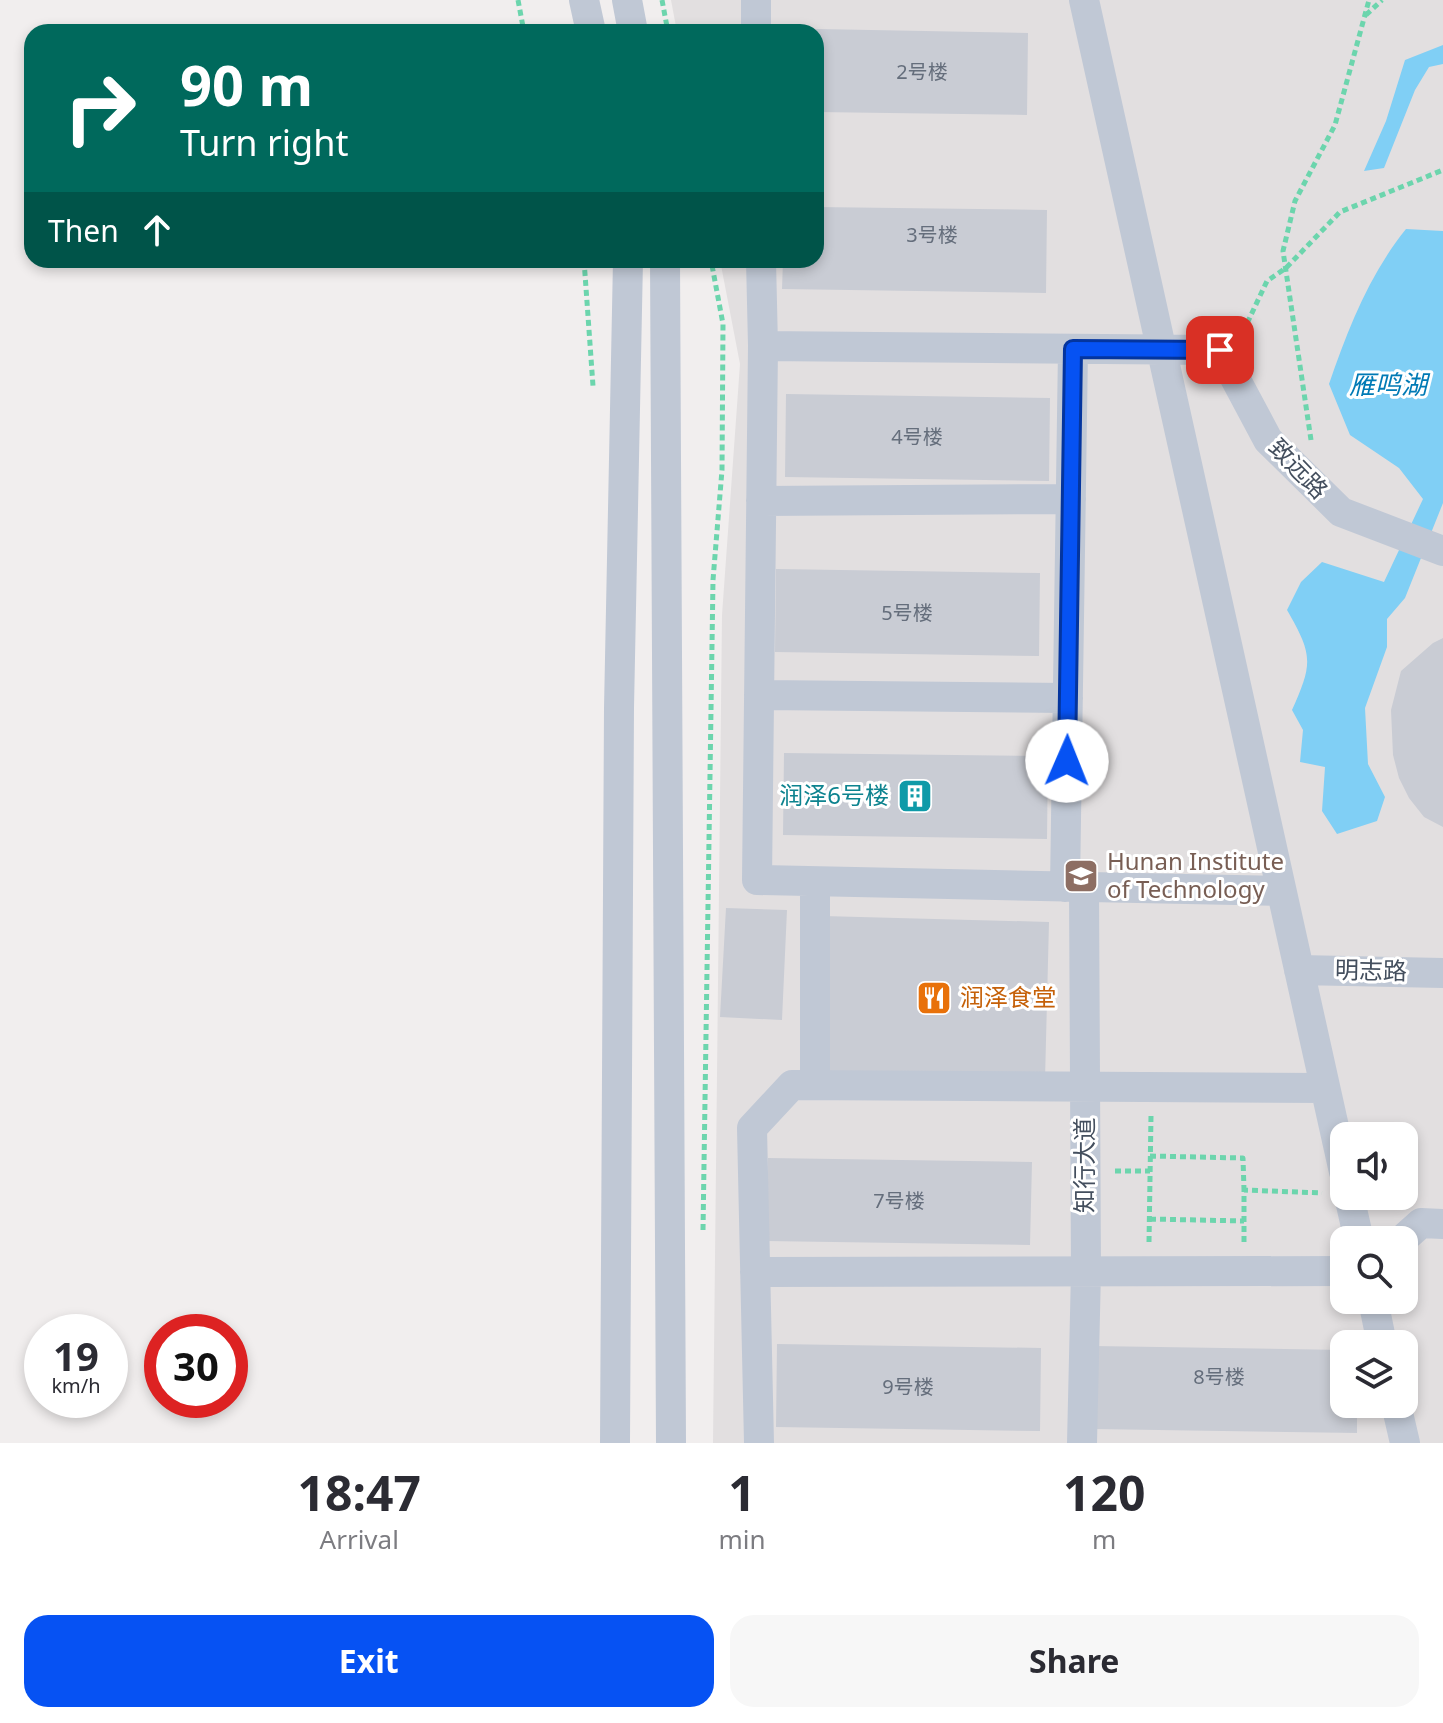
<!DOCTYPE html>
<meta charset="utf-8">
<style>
:root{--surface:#fff;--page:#f7f7f7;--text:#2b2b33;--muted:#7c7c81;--accent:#0652f3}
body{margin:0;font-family:"Noto Sans","Noto Sans SC",sans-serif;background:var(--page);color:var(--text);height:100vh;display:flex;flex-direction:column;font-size:30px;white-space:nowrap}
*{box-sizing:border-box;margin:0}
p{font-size:26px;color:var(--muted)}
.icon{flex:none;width:44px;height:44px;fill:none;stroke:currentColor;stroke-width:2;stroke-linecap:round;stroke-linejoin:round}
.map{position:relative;height:1443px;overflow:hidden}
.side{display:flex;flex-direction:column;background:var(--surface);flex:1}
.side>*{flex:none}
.hud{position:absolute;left:24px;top:24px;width:800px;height:244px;border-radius:24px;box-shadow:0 4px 12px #0003;background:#00695c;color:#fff;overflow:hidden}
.buttons{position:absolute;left:1330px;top:1122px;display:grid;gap:16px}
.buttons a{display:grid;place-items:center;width:88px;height:88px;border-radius:16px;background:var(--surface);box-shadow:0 4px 12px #0003;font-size:40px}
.speed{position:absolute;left:24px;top:1314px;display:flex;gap:16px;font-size:40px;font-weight:700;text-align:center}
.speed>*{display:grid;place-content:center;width:104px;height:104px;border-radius:50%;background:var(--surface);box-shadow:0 4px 12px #0003;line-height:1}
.speed small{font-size:20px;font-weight:400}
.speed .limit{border:12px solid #d22;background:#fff;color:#111}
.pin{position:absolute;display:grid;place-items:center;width:68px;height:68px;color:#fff;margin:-34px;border-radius:16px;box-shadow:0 4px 12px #0006}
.me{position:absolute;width:88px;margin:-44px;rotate:1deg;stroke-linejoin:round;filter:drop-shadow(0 0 6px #0008)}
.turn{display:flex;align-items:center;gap:28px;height:168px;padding:0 24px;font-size:36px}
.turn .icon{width:104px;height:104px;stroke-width:2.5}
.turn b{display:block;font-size:56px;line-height:68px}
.then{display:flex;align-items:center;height:76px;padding:0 24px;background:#0003;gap:16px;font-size:30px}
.eta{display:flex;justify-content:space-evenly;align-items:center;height:136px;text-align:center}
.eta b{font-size:48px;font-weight:700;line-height:56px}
.action{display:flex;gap:16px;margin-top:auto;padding:16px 24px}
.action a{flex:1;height:92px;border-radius:24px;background:var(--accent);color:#fff;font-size:32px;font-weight:700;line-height:92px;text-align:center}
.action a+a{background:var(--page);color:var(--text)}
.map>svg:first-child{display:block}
.education{fill:#e2dfe0;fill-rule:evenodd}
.water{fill:#80cff5}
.building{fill:#c9ccd4}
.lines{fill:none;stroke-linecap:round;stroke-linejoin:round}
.path{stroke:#6cd5ad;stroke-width:5;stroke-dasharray:6 4;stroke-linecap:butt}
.minor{stroke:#c0c8d5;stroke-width:30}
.route-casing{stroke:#04359e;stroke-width:20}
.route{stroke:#0652f3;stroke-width:14}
.labels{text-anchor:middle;stroke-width:6;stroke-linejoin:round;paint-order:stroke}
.number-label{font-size:20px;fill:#656e7c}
.street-label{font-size:24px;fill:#444f5e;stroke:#fff}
.culture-label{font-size:24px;fill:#0d838f;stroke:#fff;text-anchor:end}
.education-label{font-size:24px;fill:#785e54;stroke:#fff;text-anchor:start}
.food-label{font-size:24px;fill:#c56008;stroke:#fff;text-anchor:start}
.water-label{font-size:26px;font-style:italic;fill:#007ab5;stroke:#fff}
</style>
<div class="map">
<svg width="1443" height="1443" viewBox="0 0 1443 1443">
<rect width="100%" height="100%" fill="#f1eeee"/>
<path class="education" d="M 671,0 L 1443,0 L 1443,1443 L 713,1443 L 722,615 L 740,364 L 720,260 L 816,260 L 816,32 L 677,32 ZM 1344,1136 L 1404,1136 L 1404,1196 L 1344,1196 ZM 1344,1240 L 1404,1240 L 1404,1300 L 1344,1300 ZM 1344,1344 L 1404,1344 L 1404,1404 L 1344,1404 Z"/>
<path class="water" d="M 1443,45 L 1443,64 L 1429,67 L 1415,90 L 1384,168 L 1364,171 L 1386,121 L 1405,60 Z
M 1406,229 L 1443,231 L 1443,503 L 1405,598 L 1387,619 L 1387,647 L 1365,708 L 1368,764 L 1385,797 L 1377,821 L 1337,834 L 1322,811 L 1325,767 L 1300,762 L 1303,730 L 1292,710 C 1313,663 1313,655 1287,610 L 1301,582 L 1322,562 L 1384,582 L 1423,499 L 1399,468 L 1350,435 L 1329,384 C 1348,329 1369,275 1406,229 Z"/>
<path class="building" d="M 764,28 L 1028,33 L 1027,115 L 816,112 L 816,32 L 764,32 Z
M 816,207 L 1047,210 L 1046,293 L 782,289 L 783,260 L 816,260 Z
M 786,394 L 1050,398 L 1049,481 L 785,477 Z
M 776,569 L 1040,573 L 1039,656 L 775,652 Z
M 1443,638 L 1443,827 L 1424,817 L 1409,798 L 1399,778 L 1393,755 L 1391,710 L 1401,671 L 1433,643 Z
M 784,753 L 1048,756 L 1047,839 L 783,835 Z
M 726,908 L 787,910 L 782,1020 L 720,1017 Z
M 823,916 L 1049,922 L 1045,1080 L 819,1074 Z
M 768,1158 L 1032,1162 L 1030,1245 L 766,1241 Z
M 777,1344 L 1041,1348 L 1040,1431 L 776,1427 Z
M 1094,1346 L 1344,1350 L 1344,1404 L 1357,1404 L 1357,1433 L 1093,1429 Z"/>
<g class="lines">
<path class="path" d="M 518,0 L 524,32
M 662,0 L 668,32
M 1366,15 L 1382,0
M 584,260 L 593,386
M 1243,332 L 1267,281 L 1286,268 L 1340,212 L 1443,170
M 1311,440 L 1283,251 L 1295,201 L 1335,125 L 1369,0
M 1150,1156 L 1243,1158 L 1244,1190
M 1115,1171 L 1150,1171
M 1150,1219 L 1244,1221
M 703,1230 L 713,580 L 722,470 L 723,324 L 711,260
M 1149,1242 L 1151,1116
M 1244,1242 L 1244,1190 L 1322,1193"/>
<path class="minor" d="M 584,0 L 591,32
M 627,0 L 633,32
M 756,0 L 756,32
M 1084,0 L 1344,1172
M 665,260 L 671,1443
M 761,260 L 763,346 L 757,880 L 1281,891
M 763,346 L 1220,350 L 1268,440 L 1341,512 L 1443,551
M 761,501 L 1071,499
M 759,695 L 1068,698
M 815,882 L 815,1085
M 1065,887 L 1073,349
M 1299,970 L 1443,973
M 1349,1196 L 1359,1240
M 1402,1240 L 1421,1223 L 1443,1224
M 755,1272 L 1344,1271
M 1373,1300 L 1382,1344
M 1396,1404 L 1405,1443
M 615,1443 L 619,708 L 628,260
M 759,1443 L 752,1128 L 792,1085 L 1325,1088
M 1082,1443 L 1086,1271 L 1084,887"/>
</g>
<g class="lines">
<g class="route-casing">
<path id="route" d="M 1067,761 L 1073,349 L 1220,350"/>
</g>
<use href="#route" class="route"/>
</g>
<defs>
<g id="building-square" transform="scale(1.8)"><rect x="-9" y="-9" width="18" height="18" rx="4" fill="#0f9aa8" stroke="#fff"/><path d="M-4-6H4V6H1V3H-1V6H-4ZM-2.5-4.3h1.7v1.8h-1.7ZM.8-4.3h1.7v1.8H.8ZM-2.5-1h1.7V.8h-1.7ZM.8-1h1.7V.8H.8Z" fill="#fff"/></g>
<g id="university-square" transform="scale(1.8)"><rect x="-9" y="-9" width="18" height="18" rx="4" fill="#8d6e63" stroke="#fff"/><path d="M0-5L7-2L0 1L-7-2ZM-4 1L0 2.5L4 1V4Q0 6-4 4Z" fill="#fff"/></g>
<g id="restaurant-square" transform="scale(1.8)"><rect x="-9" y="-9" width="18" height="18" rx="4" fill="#e8710a" stroke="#fff"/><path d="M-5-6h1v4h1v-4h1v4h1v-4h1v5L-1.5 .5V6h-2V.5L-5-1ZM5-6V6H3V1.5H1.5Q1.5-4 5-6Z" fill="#fff"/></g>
</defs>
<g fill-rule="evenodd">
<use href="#building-square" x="915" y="796"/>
<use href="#university-square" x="1081" y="876"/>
<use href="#restaurant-square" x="934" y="998"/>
</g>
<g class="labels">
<g class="number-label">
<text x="922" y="79">2号楼</text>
<text x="932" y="242">3号楼</text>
<text x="917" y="444">4号楼</text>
<text x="907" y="620">5号楼</text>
<text x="899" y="1208">7号楼</text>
<text x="1219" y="1384">8号楼</text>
<text x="908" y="1394">9号楼</text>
</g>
<g class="street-label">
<text transform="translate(1298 469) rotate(46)" y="8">致远路</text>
<text transform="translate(1371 971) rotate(1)" y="8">明志路</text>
<text transform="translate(1085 1165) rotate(-90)" y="8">知行大道</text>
</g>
<g class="culture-label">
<text x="889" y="804">润泽6号楼</text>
</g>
<g class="education-label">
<text x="1107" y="870">Hunan Institute<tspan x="1107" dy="28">of Technology</tspan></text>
</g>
<g class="food-label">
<text x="960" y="1006">润泽食堂</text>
</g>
<g class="water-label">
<text x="1388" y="394">雁鸣湖</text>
</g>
</g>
</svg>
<div class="buttons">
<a><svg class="icon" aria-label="sound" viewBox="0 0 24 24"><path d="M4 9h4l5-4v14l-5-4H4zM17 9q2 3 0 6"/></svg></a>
<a><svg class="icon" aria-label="search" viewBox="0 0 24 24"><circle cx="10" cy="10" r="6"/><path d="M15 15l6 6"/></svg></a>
<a><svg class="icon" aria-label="layers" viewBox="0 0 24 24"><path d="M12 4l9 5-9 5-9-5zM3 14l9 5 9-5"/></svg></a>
</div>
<div class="speed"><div>19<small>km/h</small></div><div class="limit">30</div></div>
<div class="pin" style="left:1220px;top:350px;background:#d93025"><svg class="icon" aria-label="arrive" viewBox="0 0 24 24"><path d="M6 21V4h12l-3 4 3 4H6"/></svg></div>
<svg class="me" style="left:1067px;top:761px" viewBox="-20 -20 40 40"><circle r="19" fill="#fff"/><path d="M0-13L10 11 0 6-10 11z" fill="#0652f3"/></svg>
<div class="hud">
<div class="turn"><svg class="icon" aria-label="right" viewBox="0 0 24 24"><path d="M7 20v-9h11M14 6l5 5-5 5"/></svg><div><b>90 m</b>Turn right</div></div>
<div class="then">Then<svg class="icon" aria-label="ahead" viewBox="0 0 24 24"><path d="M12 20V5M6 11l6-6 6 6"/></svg></div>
</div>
</div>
<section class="side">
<div class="eta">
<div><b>18:47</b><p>Arrival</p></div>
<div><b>1</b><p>min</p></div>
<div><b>120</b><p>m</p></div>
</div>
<div class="action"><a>Exit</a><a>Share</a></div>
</section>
